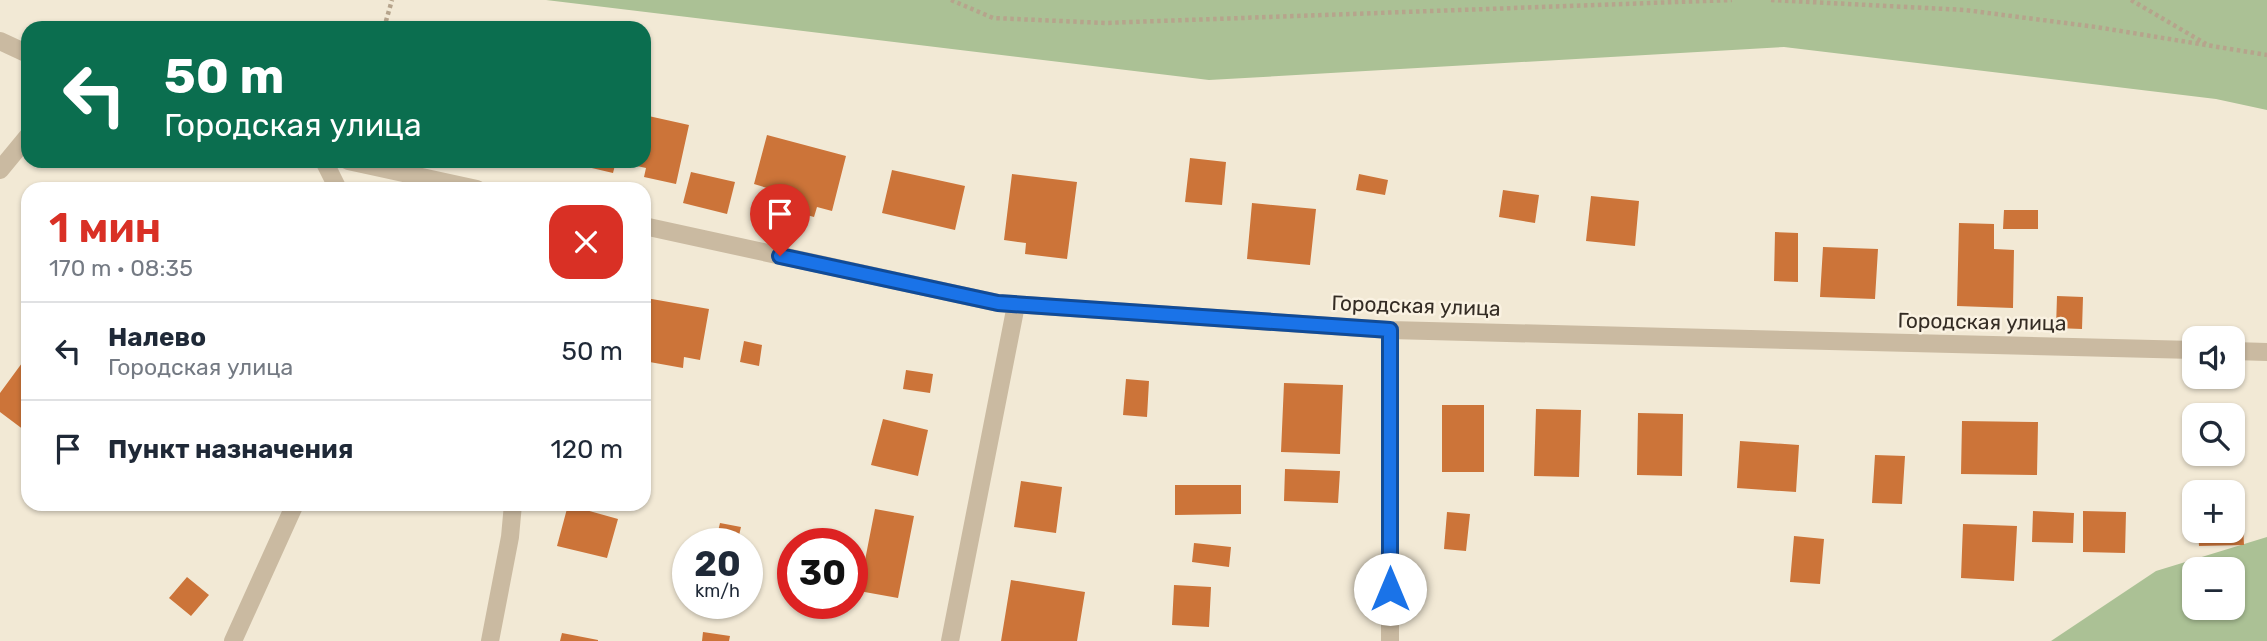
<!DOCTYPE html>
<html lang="ru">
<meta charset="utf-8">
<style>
:root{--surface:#fff;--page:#f2f2f3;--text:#1f2937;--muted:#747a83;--line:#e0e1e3;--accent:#d93025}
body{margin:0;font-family:Rubik,sans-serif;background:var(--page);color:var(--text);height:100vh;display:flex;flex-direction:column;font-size:26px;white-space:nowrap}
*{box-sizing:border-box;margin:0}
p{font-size:23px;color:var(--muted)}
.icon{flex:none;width:38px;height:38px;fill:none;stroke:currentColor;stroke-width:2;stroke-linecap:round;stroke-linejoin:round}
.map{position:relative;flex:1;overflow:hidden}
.sheet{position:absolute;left:21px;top:182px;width:630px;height:329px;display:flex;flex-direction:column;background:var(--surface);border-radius:21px;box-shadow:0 2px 5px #0004}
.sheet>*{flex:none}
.guide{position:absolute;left:21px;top:21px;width:630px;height:147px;border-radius:21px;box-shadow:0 2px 5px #0004;background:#0b6e4f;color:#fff;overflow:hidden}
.controls{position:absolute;left:2182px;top:326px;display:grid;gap:14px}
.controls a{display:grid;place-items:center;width:63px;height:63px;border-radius:14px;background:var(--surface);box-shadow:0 2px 5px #0004;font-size:35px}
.speed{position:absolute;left:672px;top:528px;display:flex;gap:14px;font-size:35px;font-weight:700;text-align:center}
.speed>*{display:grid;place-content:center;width:91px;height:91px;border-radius:50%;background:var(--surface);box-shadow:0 2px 5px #0004;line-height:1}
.speed small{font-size:18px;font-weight:400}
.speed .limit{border:10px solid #d22;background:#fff;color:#111}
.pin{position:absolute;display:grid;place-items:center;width:60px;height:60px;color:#fff;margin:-72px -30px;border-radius:50% 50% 50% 0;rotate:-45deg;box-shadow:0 0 7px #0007}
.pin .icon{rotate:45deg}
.me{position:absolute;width:77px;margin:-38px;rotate:0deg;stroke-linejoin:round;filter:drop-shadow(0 0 5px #0008)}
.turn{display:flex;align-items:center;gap:24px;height:147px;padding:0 28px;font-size:32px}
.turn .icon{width:91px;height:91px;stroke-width:2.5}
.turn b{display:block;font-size:49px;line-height:60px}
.round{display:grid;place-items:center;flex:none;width:74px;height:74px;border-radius:21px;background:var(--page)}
.summary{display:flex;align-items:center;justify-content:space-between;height:119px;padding:0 28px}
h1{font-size:42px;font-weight:600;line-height:52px;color:var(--accent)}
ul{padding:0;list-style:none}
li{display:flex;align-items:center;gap:21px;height:98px;padding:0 28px;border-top:2px solid var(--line)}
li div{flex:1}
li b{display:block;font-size:26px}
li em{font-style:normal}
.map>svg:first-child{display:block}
.green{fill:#abc195;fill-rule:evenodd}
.building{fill:#cc7439}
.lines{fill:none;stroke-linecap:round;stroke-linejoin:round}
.path{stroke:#b6a48c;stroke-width:4.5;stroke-dasharray:3.5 3.5;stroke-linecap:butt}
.minor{stroke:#cabaa1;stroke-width:18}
.route-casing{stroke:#114b97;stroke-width:18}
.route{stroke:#1a73e8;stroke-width:12}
.labels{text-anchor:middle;stroke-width:5;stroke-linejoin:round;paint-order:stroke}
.street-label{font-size:21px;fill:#342c24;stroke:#faf2e2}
</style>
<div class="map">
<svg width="2267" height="641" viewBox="0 0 2267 641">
<rect width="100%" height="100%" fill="#f2e9d5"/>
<path class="green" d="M 546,0 L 2267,0 L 2267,110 L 2216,99 L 1784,47 L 1209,80 Z
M 2267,537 L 2267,641 L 2051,641 L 2156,571 ZM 2194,569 L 2233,569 L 2233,607 L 2194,607 Z"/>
<path class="building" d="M 644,115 L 689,125 L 676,184 L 644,177 L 646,168 L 619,162 L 644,161 Z
M 767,135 L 846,156 L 832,211 L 817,207 L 814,217 L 763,203 L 767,188 L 754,184 Z
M 1190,158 L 1226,162 L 1222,205 L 1185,202 Z
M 562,161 L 616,161 L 613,173 Z
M 892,170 L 965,186 L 955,230 L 882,213 Z
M 691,172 L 735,182 L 727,214 L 683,203 Z
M 1012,174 L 1077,182 L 1067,259 L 1025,254 L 1026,243 L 1004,240 Z
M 1359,174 L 1388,180 L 1385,195 L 1356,190 Z
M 1503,190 L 1539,195 L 1535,223 L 1499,217 Z
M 1591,196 L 1639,201 L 1635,246 L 1586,241 Z
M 1252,203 L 1316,209 L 1310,265 L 1247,259 Z
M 2004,210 L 2038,210 L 2038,229 L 2003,229 Z
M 1959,223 L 1994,224 L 1994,249 L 2014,250 L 2013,308 L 1957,306 Z
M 1775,232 L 1798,233 L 1798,282 L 1774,281 Z
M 1823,247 L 1878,249 L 1875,299 L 1820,297 Z
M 2057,296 L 2083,297 L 2082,329 L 2056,328 Z
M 646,298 L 709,309 L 700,360 L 684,357 L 683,368 L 644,361 Z
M 744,341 L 762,345 L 759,366 L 740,362 Z
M 22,363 L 28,367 L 28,433 L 0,412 L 0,393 Z
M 906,370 L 933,374 L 930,393 L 903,389 Z
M 1126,379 L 1149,381 L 1147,417 L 1123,415 Z
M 1284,383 L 1343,385 L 1340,454 L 1281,452 Z
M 1442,405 L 1484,405 L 1484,472 L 1442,472 Z
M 1536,409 L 1581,410 L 1579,477 L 1534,476 Z
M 1638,413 L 1683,414 L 1682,476 L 1637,475 Z
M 883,419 L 928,430 L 918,476 L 871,465 Z
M 1962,421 L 2038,422 L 2037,475 L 1961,474 Z
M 1740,441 L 1799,445 L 1796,492 L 1737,488 Z
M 1875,455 L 1905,456 L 1902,504 L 1872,503 Z
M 1285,469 L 1340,471 L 1338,503 L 1284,501 Z
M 1021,481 L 1062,487 L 1056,533 L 1014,527 Z
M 1175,485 L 1241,485 L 1241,514 L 1175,515 Z
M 2242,502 L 2244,545 L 2199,546 L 2198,530 L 2233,530 L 2233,503 Z
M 568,505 L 618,519 L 607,558 L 557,546 Z
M 875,509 L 914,516 L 898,598 L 859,591 Z
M 2033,511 L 2074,513 L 2073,543 L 2032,542 Z
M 2083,511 L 2126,512 L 2125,553 L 2083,552 Z
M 1447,512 L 1470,514 L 1466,551 L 1444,549 Z
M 720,523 L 741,527 L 737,544 L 715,544 Z
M 1963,524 L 2017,526 L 2014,581 L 1961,578 Z
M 1794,536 L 1824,539 L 1820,584 L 1790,582 Z
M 1194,543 L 1231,547 L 1229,567 L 1192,562 Z
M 187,577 L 209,595 L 191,616 L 169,598 Z
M 1011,580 L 1085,592 L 1077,641 L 1001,641 Z
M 1174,585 L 1211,587 L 1209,627 L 1172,625 Z
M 703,632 L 730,636 L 729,641 L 702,641 Z
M 562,633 L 598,640 L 598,641 L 560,641 Z"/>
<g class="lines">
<path class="path" d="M 951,0 L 993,18 L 1105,23 L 1732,0
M 1771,0 L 1965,10 L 2096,27 L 2267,55
M 2131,0 L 2206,44
M 384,28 L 392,0"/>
<path class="minor" d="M 0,41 L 28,54
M 324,161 L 338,189
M 348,161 L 477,189
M 0,170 L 28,136
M 644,226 L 998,303 L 1390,330 L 2194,350
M 1390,330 L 1390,641
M 2233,351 L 2267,352
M 233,641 L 295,504
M 490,641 L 510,537 L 513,504
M 950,641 L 1016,305"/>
</g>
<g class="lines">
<g class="route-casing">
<path id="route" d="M 780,256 L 998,303 L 1390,330 L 1390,589"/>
</g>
<use href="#route" class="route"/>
</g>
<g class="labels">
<g class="street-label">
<text transform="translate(1416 306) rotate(2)" y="7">Городская улица</text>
<text transform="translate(1982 322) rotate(1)" y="7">Городская улица</text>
</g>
</g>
</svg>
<div class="controls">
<a><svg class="icon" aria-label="sound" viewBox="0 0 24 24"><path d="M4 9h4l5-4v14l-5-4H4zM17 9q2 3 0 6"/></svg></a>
<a><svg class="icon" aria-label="search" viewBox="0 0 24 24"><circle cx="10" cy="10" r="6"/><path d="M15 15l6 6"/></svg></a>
<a>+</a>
<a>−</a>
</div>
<div class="speed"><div>20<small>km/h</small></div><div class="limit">30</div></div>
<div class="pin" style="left:780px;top:256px;background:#d93025"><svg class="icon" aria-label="arrive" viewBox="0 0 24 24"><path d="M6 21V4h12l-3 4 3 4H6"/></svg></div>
<svg class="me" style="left:1390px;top:589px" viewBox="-20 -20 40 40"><circle r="19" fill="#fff"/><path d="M0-13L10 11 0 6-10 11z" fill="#1a73e8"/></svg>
<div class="guide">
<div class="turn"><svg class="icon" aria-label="left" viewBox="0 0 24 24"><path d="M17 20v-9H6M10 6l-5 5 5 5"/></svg><div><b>50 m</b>Городская улица</div></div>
</div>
<section class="sheet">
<div class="summary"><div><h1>1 мин</h1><p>170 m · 08:35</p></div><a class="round" style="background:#d93025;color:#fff"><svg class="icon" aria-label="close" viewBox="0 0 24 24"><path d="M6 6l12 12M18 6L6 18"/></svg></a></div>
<ul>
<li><svg class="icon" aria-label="left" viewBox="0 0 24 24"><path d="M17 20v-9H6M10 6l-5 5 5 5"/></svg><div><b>Налево</b><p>Городская улица</p></div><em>50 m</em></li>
<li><svg class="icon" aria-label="arrive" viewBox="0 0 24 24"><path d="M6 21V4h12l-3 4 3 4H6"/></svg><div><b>Пункт назначения</b></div><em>120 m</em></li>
</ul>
</section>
</div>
